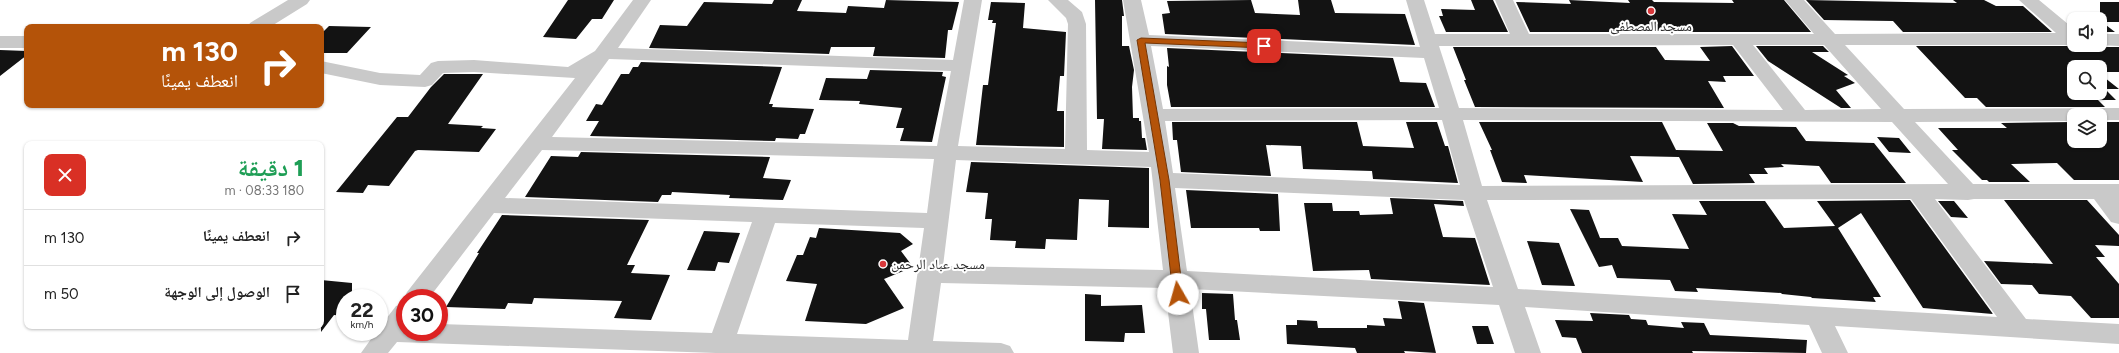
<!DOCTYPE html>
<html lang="ar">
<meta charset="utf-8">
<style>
:root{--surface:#fff;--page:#f6f6f6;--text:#222;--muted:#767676;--line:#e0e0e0}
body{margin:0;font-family:Figtree,"Noto Naskh Arabic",sans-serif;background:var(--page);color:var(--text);direction:rtl;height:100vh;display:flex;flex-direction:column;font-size:15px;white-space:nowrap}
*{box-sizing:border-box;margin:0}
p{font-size:13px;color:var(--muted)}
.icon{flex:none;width:22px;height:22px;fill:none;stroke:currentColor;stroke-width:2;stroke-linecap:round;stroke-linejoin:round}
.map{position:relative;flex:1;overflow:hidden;direction:ltr}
.drawer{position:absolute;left:24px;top:141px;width:300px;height:188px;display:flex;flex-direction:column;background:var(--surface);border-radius:8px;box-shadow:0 1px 3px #0004;direction:rtl}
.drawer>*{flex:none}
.guide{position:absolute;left:24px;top:24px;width:300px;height:84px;border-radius:8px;box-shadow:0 1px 3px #0004;direction:rtl;background:#b45309;color:#fff;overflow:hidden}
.fabs{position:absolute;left:2067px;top:12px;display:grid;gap:8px}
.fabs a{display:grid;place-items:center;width:40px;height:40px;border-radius:8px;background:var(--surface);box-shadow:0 1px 3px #0004;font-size:20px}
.speed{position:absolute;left:336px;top:289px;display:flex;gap:8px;font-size:20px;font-weight:700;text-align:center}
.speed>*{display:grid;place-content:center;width:52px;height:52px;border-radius:50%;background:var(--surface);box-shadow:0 1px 3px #0004;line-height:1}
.speed small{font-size:10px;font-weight:400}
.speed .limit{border:6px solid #d22;background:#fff;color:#111}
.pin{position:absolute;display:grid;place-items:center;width:34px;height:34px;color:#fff;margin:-17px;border-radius:8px;box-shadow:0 2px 6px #0006}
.me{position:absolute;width:44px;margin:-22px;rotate:353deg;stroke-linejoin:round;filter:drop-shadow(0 0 3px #0008)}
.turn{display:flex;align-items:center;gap:14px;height:84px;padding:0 20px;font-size:18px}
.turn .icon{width:52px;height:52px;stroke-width:2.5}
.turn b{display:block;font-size:28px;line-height:34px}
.round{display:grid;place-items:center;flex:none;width:42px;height:42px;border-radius:8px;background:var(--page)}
.head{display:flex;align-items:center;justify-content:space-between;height:68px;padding:0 20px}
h1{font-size:24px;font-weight:800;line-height:30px;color:#1e9e55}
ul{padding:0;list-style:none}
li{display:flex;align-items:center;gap:12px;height:56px;padding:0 20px;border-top:1px solid var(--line)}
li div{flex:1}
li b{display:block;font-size:15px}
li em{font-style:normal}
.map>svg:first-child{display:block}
.building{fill:#131313}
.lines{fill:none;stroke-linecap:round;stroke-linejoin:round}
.minor{fill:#c9c9c9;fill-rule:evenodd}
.route{fill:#b45309;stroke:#753606}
.poi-dot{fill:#d9383b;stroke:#fff;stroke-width:1.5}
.labels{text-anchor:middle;stroke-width:4;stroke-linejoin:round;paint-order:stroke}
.poi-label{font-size:14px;fill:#2c2c2c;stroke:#fff}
</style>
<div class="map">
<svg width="2119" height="353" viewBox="0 0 2119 353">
<rect width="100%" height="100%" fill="#fff"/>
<path class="building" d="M 568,0 L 614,0 L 602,19 L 592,19 L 576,39 L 543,37 Z
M 774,0 L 802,0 L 797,11 L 846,13 L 848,6 L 884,8 L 886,0 L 959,2 L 952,30 L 948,30 L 945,58 L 873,56 L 875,47 L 831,47 L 829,54 L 649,48 L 660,25 L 687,26 L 704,2 L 772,4 Z
M 1095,0 L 1122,0 L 1124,16 L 1122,16 L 1122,46 L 1129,46 L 1134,70 L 1132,87 L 1133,118 L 1139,118 L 1139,121 L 1141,121 L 1142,138 L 1145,138 L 1147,150 L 1102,149 L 1104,119 L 1097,119 Z
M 1251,0 L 1255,13 L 1300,15 L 1298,0 L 1331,0 L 1335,13 L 1405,14 L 1415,45 L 1165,34 L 1162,14 L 1170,13 L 1167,1 Z
M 1471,0 L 1493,0 L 1508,32 L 1446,32 L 1439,16 L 1443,16 L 1441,9 L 1475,10 Z
M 1569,0 L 1630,3 L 1628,0 L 1652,0 L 1654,2 L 1734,3 L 1732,0 L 1784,0 L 1811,32 L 1691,32 L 1689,30 L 1646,31 L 1647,32 L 1530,32 L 1516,2 L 1571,4 Z
M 1806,0 L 1957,3 L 1953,0 L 1984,0 L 1996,6 L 2023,6 L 2052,32 L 1903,32 L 1893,21 L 1824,20 Z
M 991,2 L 1025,3 L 1023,28 L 1066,32 L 1064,76 L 1060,76 L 1057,111 L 1064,111 L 1064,147 L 976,145 L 983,85 L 988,85 L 996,23 L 992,23 L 993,20 L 988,20 Z
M 2100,2 L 2119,2 L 2119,22 L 2102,22 L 2115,32 L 2100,32 Z
M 329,26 L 371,27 L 347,53 L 321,53 L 321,34 Z
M 1732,46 L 1754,76 L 1723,76 L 1726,82 L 1708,81 L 1724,108 L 1475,107 L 1464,80 L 1466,80 L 1453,47 L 1656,47 L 1665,60 L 1710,61 L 1700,47 Z
M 1756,46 L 1823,46 L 1829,52 L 1812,52 L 1848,75 L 1844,76 L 1855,83 L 1836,90 L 1851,108 L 1841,108 L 1768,61 Z
M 1916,46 L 2073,46 L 2075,49 L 2100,49 L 2100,47 L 2119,47 L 2119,72 L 2100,72 L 2100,67 L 2074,67 L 2074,93 L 2100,93 L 2100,74 L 2119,89 L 2105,89 L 2116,100 L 2098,100 L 2105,107 L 1986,107 L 1977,98 L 1965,98 Z
M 1167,48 L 1393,58 L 1400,82 L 1426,83 L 1435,107 L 1171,107 L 1167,85 L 1167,66 L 1169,67 Z
M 0,50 L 27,51 L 27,55 L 0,76 Z
M 641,62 L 782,67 L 769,104 L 773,104 L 772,107 L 814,109 L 805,134 L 800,134 L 798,139 L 776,138 L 775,141 L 590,136 L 599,121 L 586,121 L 596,104 L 602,105 L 621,74 L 629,74 L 633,67 L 638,67 Z
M 870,70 L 943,72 L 942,76 L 946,77 L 932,142 L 900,141 L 904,128 L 896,128 L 902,108 L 859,104 L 860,101 L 819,100 L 826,78 L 867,79 Z
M 444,74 L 483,74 L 448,124 L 483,126 L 481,128 L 496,129 L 479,152 L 418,150 L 415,151 L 389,186 L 368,185 L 363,193 L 336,192 L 397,117 L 408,117 L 431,87 Z
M 1172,122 L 1357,122 L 1363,146 L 1414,148 L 1406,122 L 1437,122 L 1445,146 L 1448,146 L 1458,183 L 1373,179 L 1372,171 L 1303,169 L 1301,146 L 1266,145 L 1271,176 L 1181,172 L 1177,140 L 1173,140 Z
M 1479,122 L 1662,122 L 1676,150 L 1723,151 L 1707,123 L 1733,123 L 1739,126 L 1796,127 L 1806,141 L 1874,143 L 1906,183 L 1831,183 L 1819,166 L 1781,164 L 1784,167 L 1764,168 L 1768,174 L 1749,174 L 1755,183 L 1693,184 L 1679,157 L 1630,156 L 1643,182 L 1524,175 L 1527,183 L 1502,182 L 1490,150 L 1492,150 Z
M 2074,122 L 2074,141 L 2100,141 L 2100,122 L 2119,122 L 2119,180 L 2074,180 L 2057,163 L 2011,164 L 2030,182 L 1989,182 L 1987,180 L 1982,180 L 1952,150 L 1958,150 L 1938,128 L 2007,128 L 2001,123 Z
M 1877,137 L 1899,138 L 1911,153 L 1889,152 Z
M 581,152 L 770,157 L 763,178 L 791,180 L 783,200 L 729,198 L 730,195 L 672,192 L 671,195 L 662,195 L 658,202 L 525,197 L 551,156 L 578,157 Z
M 971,162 L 1149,168 L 1149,228 L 1108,227 L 1109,200 L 1079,199 L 1077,240 L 1046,239 L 1045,249 L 1015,248 L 1016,241 L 990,240 L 992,219 L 985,219 L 988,193 L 966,192 Z
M 1186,190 L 1278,194 L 1280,231 L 1260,231 L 1259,228 L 1191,228 Z
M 1390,198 L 1463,201 L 1464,206 L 1434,204 L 1443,237 L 1475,238 L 1490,285 L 1371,279 L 1369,270 L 1313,271 L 1304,203 L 1332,203 L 1333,211 L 1359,211 L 1360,215 L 1393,214 Z
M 1910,200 L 1993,314 L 1923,308 L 1861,213 L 1838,228 L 1881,297 L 1873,297 L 1876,302 L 1812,298 L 1811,297 L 1782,294 L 1781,293 L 1696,288 L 1698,292 L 1675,291 L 1670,280 L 1617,278 L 1612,265 L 1599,267 L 1570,209 L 1589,210 L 1600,238 L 1618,238 L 1622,246 L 1689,249 L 1672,214 L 1707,215 L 1699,201 L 1765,201 L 1784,228 L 1835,226 L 1817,201 Z
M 2004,200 L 2087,200 L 2119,235 L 2119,246 L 2095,245 L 2105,257 L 2096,257 L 2119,284 L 2119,318 L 2091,318 L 2071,296 L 2039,294 L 2032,285 L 2001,284 L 1984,261 L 2053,264 Z
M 1938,201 L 1954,201 L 1968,218 L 1951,217 Z
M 502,215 L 649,220 L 627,265 L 635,265 L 631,273 L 670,275 L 651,320 L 614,318 L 622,301 L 534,298 L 532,304 L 508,303 L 505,309 L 446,307 L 479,253 L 477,253 Z
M 819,228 L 900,233 L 913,244 L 901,251 L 913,267 L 884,279 L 904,308 L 866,324 L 805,321 L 817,284 L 786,281 L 797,255 L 803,255 L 810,237 L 816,238 Z
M 704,231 L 740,233 L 729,263 L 718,262 L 715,271 L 687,270 Z
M 1527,241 L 1559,243 L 1575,286 L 1542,285 Z
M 321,280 L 352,283 L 352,292 L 345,298 L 345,316 L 334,315 L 321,332 Z
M 1202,293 L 1233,294 L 1235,320 L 1237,320 L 1240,340 L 1209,340 L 1206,309 L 1202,309 Z
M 1085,294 L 1101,295 L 1101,306 L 1142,305 L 1145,333 L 1125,333 L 1124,342 L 1085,341 Z
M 1398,301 L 1424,303 L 1436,353 L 1404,351 L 1405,353 L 1357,353 L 1355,348 L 1287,344 L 1286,325 L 1297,325 L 1297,320 L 1317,321 L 1318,328 L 1367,328 L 1367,325 L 1385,326 L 1383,318 L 1402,319 Z
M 1590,313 L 1629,315 L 1631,319 L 1646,320 L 1648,325 L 1684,328 L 1681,322 L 1704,323 L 1710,335 L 1807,340 L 1806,353 L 1692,351 L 1693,353 L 1582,353 L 1576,338 L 1562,337 L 1555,320 L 1593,321 Z
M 1472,326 L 1488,326 L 1494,344 L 1477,344 Z"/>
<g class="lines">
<path class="minor" d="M 288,0 L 310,0 L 307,4 L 270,27 L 248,27 L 250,23 Z
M 633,0 L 651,0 L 618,48 L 953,60 L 964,0 L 982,0 L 958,146 L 1065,149 L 1068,24 L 1066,18 L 1048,0 L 1068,0 L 1082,12 L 1086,24 L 1087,150 L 1149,152 L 1123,0 L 1141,0 L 1149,35 L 1420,47 L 1406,0 L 1424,0 L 1435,34 L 1510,34 L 1495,0 L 1513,0 L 1529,34 L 1814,34 L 1785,0 L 1804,0 L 1835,34 L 2056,33 L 2019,0 L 2039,0 L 2074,29 L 2074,45 L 1845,45 L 1904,109 L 2119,108 L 2119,120 L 2100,120 L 2100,115 L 2074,115 L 2074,121 L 1915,122 L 1973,184 L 2119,184 L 2119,224 L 2111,222 L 2094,199 L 1974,199 L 1968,200 L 1935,199 L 2026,319 L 2119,324 L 2119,344 L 1835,326 L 1848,353 L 1822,353 L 1809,325 L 1525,307 L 1541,353 L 1515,353 L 1499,305 L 1190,289 L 1199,353 L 1173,353 L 1165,288 L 941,283 L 933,341 L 1001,343 L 1010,346 L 1014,353 L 716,353 L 397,342 L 388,353 L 361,353 L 376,332 L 379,332 L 379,328 L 396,306 L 405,304 L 405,332 L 439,332 L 439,324 L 712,333 L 752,222 L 494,213 L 429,298 L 405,298 L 405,300 L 404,298 L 407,292 L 575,78 L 474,72 L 443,73 L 432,85 L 425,87 L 380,85 L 321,73 L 321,61 L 380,73 L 420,75 L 431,63 L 438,61 L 474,60 L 568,67 L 595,51 ZM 1733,45 L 1783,110 L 1459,108 L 1439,46 ZM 1753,45 L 1824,45 L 1881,109 L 1805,110 ZM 1151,46 L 1424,58 L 1439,108 L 1163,109 ZM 609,59 L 610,59 L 951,71 L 937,146 L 552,137 ZM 1442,120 L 1460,185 L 1173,173 L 1165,121 ZM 1463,120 L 1892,122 L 1948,184 L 1482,186 ZM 542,150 L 934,159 L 927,213 L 505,198 ZM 956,160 L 1151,167 L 1163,270 L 943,266 ZM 1175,188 L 1464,200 L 1493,287 L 1187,271 ZM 1911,199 L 1997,317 L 1518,289 L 1487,200 ZM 775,223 L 924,228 L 908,340 L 737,334 Z
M 2100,34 L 2119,34 L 2119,46 L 2097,45 L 2100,45 Z
M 0,36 L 27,36 L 27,48 L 0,48 Z"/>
</g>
<path class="route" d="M 1141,38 L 1264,43 L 1268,46 L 1264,48 L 1145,43 L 1169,180 L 1183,294 L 1178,298 L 1173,294 L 1160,180 L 1137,40 Z"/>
<g class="poi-dot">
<circle cx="1651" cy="11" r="4"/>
<circle cx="883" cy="264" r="4"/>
</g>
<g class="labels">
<g class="poi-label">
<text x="1651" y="31">مسجد المصطفى</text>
<text x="891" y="269" text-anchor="start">مسجد عباد الرحمن</text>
</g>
</g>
</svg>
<div class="fabs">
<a><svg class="icon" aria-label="sound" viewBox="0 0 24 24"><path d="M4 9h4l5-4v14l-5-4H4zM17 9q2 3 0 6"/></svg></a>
<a><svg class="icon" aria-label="search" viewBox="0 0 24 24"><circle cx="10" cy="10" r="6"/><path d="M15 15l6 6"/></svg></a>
<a><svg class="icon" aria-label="layers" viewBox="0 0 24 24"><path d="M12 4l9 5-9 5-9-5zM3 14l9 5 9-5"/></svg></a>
</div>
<div class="speed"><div>22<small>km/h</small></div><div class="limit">30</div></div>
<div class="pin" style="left:1264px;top:46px;background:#d93025"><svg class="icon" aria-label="arrive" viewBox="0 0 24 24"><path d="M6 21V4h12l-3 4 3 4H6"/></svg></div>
<svg class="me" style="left:1178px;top:294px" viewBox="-20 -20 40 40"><circle r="19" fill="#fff"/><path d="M0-13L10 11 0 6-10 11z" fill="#b45309"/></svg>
<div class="guide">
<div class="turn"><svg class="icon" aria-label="right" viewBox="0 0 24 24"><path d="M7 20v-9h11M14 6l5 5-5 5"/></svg><div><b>130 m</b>انعطف يمينًا</div></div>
</div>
<section class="drawer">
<div class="head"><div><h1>1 دقيقة</h1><p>180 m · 08:33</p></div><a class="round" style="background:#d93025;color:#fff"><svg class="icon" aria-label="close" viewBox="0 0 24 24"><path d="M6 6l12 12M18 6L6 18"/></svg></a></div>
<ul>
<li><svg class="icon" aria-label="right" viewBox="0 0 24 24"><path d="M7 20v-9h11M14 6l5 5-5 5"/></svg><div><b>انعطف يمينًا</b></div><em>130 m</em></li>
<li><svg class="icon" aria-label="arrive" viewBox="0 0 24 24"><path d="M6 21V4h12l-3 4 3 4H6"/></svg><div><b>الوصول إلى الوجهة</b></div><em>50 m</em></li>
</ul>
</section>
</div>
